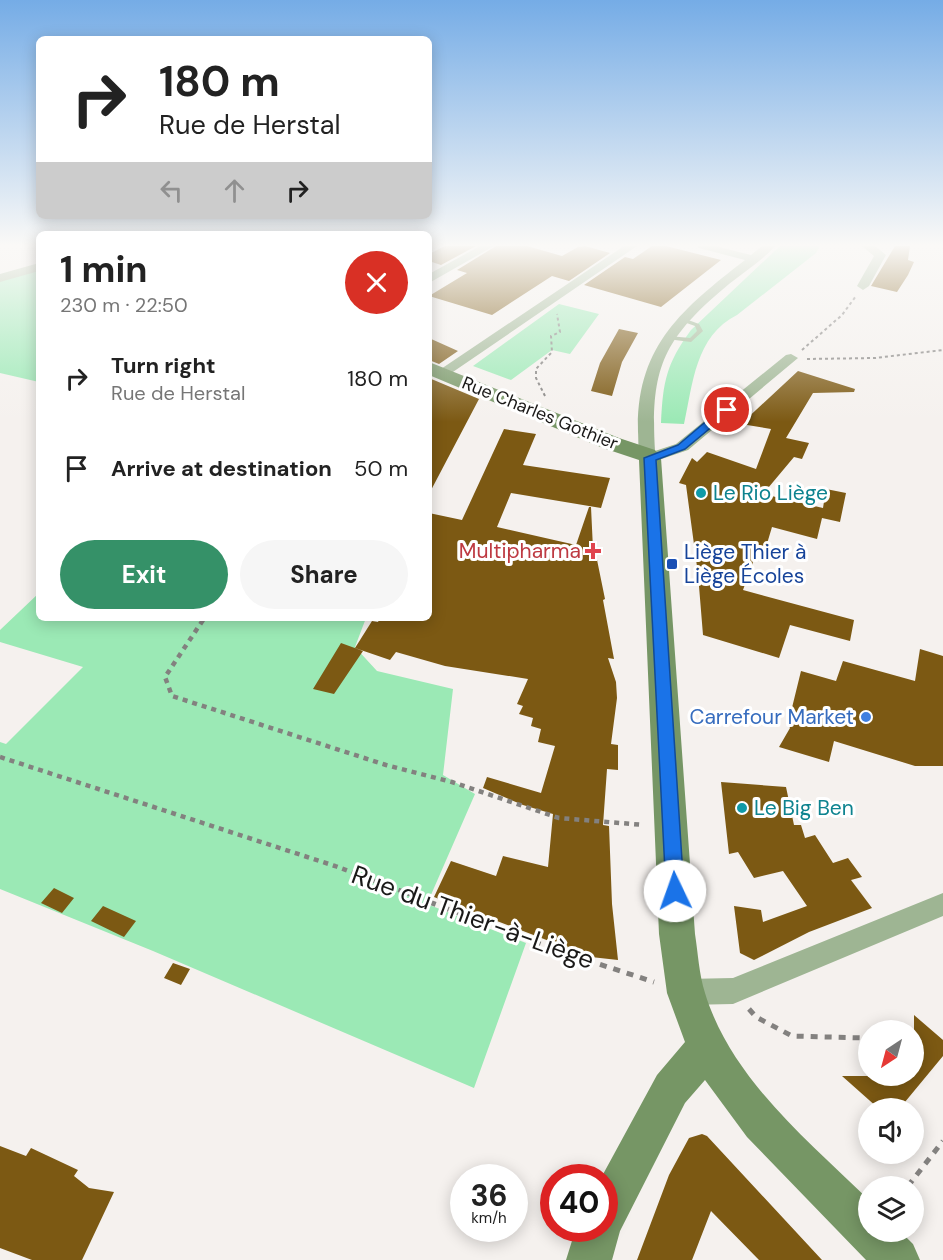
<!DOCTYPE html>
<meta charset="utf-8">
<style>
:root{--surface:#fff;--page:#f6f6f6;--text:#222;--muted:#767676;--accent:#359168}
body{margin:0;font-family:"DM Sans",sans-serif;background:var(--page);color:var(--text);height:100vh;display:flex;flex-direction:column;font-size:22px;white-space:nowrap}
*{box-sizing:border-box;margin:0}
p{font-size:20px;color:var(--muted)}
.icon{flex:none;width:33px;height:33px;fill:none;stroke:currentColor;stroke-width:2;stroke-linecap:round;stroke-linejoin:round}
.map{position:relative;flex:1;overflow:hidden}
.drawer{position:absolute;left:36px;top:231px;width:396px;height:390px;display:flex;flex-direction:column;background:var(--surface);border-radius:9px;box-shadow:0 3px 15px #0003}
.drawer>*{flex:none}
.banner{position:absolute;left:36px;top:36px;width:396px;height:183px;border-radius:9px;box-shadow:0 3px 15px #0003;background:#fff;color:var(--text);overflow:hidden}
.needle{width:39px;rotate:216deg}
.buttons{position:absolute;left:858px;top:1020px;display:grid;gap:12px}
.buttons a{display:grid;place-items:center;width:66px;height:66px;border-radius:50%;background:var(--surface);box-shadow:0 3px 15px #0003;font-size:30px}
.speed{position:absolute;left:450px;top:1164px;display:flex;gap:12px;font-size:30px;font-weight:700;text-align:center}
.speed>*{display:grid;place-content:center;width:78px;height:78px;border-radius:50%;background:var(--surface);box-shadow:0 3px 15px #0003;line-height:1}
.speed small{font-size:15px;font-weight:400}
.speed .limit{border:9px solid #d22;background:#fff;color:#111}
.pin{position:absolute;display:grid;place-items:center;width:51px;height:51px;color:#fff;margin:-26px;border:3px solid #fff;border-radius:50%;box-shadow:0 2px 6px #0007}
.me{position:absolute;width:66px;margin:-33px;rotate:357deg;stroke-linejoin:round;filter:drop-shadow(0 0 4px #0008)}
.turn{display:flex;align-items:center;gap:21px;height:126px;padding:0 24px;font-size:27px}
.turn .icon{width:78px;height:78px;stroke-width:2.5}
.turn b{display:block;font-size:42px;line-height:51px}
.lanes{display:flex;align-items:center;height:57px;padding:0 24px;background:#0003;justify-content:center;gap:30px;direction:ltr}
.lanes .off{opacity:.35}
.round{display:grid;place-items:center;flex:none;width:63px;height:63px;border-radius:32px;background:var(--page)}
.summary{display:flex;align-items:center;justify-content:space-between;height:102px;padding:0 24px}
h1{font-size:36px;font-weight:700;line-height:45px}
.action{display:flex;gap:12px;margin-top:auto;padding:12px 24px}
.action a{flex:1;height:69px;border-radius:36px;background:var(--accent);color:#fff;font-size:24px;font-weight:700;line-height:69px;text-align:center}
.action a+a{background:var(--page);color:var(--text)}
ul{padding:0;list-style:none}
li{display:flex;align-items:center;gap:18px;height:90px;padding:0 24px}
li div{flex:1}
li b{display:block;font-size:22px}
li em{font-style:normal}
.map>svg:first-child{display:block}
.green{fill:#9be9b5}
.building{fill:#7c5913}
.lines{fill:none;stroke-linecap:round;stroke-linejoin:round}
.path-far3{stroke:#83817f;stroke-width:2;stroke-dasharray:3 3;stroke-linecap:butt}
.path-far2{stroke:#83817f;stroke-width:3;stroke-dasharray:4 4;stroke-linecap:butt}
.path-far1{stroke:#83817f;stroke-width:4.5;stroke-dasharray:5 5;stroke-linecap:butt}
.path{stroke:#83817f;stroke-width:5;stroke-dasharray:7 7;stroke-linecap:butt}
.lane{fill:#9eb593;fill-rule:evenodd}
.street{fill:#9eb593;fill-rule:evenodd}
.secondary{fill:#769665;fill-rule:evenodd}
.route{fill:#1a73e8;stroke:#114b97;stroke-width:1.5}
.culture-dot{fill:#0f9aa8;stroke:#fff;stroke-width:2}
.health-dot{fill:#e0444e;stroke:#fff;stroke-width:2}
.transit-dot{fill:#1a4fb4;stroke:#fff;stroke-width:2}
.shop-dot{fill:#3f7fe0;stroke:#fff;stroke-width:2}
.labels{text-anchor:middle;stroke-width:6;stroke-linejoin:round;paint-order:stroke}
.far-street-label{font-size:18px;fill:#1a1918;stroke:#fff}
.culture-label{font-size:21px;fill:#0d838f;stroke:#fff;text-anchor:start}
.health-label{font-size:21px;fill:#be3a42;stroke:#fff;text-anchor:end}
.transit-label{font-size:21px;fill:#164399;stroke:#fff;text-anchor:start}
.shop-label{font-size:21px;fill:#366cbe;stroke:#fff;text-anchor:end}
.near-street-label{font-size:26px;fill:#1a1918;stroke:#fff}
</style>
<div class="map">
<svg width="943" height="1260" viewBox="0 0 943 1260">
<rect width="100%" height="100%" fill="#f5f1ee"/>
<path class="green" d="M 780,246 L 820,246 L 816,253 L 737,315 C 695,336 693,384 684,424 L 661,423 C 663,382 666,364 691,330 Z
M 39,269 L 39,382 L 0,373 L 0,280 Z
M 559,304 L 599,314 L 570,354 L 552,350 L 511,380 L 473,366 Z
M 39,593 L 39,618 L 366,618 L 355,647 L 377,671 L 453,689 L 443,775 L 475,794 L 427,904 L 526,943 L 474,1088 L 153,951 L 0,889 L 0,742 L 6,744 L 83,667 L 0,642 L 0,630 Z"/>
<path class="building" d="M 445,246 L 476,246 L 441,265 L 429,261 L 429,254 Z
M 496,246 L 527,246 L 562,256 L 578,247 L 585,246 L 610,253 L 569,281 L 552,276 L 492,315 L 429,296 L 467,273 L 457,270 Z
M 652,246 L 666,246 L 721,260 L 661,307 L 584,285 L 625,257 L 633,259 Z
M 895,246 L 910,246 L 908,260 L 914,262 L 908,275 L 897,292 L 871,286 Z
M 619,329 L 638,333 L 622,362 L 612,396 L 591,391 L 600,363 Z
M 429,338 L 458,351 L 439,364 L 429,360 Z
M 798,371 L 855,389 L 854,392 L 813,393 L 786,438 L 809,443 L 802,459 L 794,457 L 763,494 L 823,508 L 826,489 L 846,493 L 840,522 L 822,518 L 817,539 L 772,527 L 766,547 L 759,545 L 743,590 L 854,620 L 850,641 L 790,625 L 779,658 L 703,635 L 698,574 L 686,485 L 679,483 L 692,458 L 697,462 L 707,452 L 756,469 L 771,429 L 741,424 Z
M 429,378 L 479,399 L 429,494 Z
M 504,429 L 536,434 L 523,465 L 610,478 L 601,508 L 511,493 L 497,527 L 576,545 L 589,507 L 591,507 L 593,549 L 595,550 L 605,599 L 603,600 L 614,659 L 608,658 L 616,682 L 617,698 L 611,744 L 618,745 L 618,770 L 607,769 L 603,825 L 609,826 L 612,904 L 618,960 L 591,957 L 434,897 L 451,861 L 496,876 L 503,856 L 548,867 L 553,814 L 523,805 L 483,788 L 487,777 L 541,793 L 555,746 L 538,742 L 541,729 L 531,726 L 533,718 L 519,714 L 523,706 L 517,704 L 528,679 L 445,666 L 396,652 L 390,660 L 355,648 L 372,621 L 378,622 L 380,618 L 429,618 L 429,513 L 462,520 Z
M 341,643 L 363,651 L 334,694 L 313,689 Z
M 920,649 L 943,656 L 943,766 L 915,766 L 834,741 L 829,762 L 779,747 L 790,728 L 788,724 L 801,671 L 836,681 L 843,661 L 915,681 Z
M 721,782 L 786,787 L 794,825 L 801,825 L 805,838 L 815,835 L 833,863 L 848,858 L 862,877 L 851,880 L 872,908 L 809,932 L 754,960 L 740,953 L 734,906 L 761,910 L 763,922 L 807,906 L 783,871 L 754,878 L 738,852 L 729,854 Z
M 54,888 L 74,898 L 62,913 L 41,903 Z
M 103,906 L 136,921 L 124,937 L 91,921 Z
M 173,963 L 190,969 L 181,985 L 164,978 Z
M 914,1015 L 943,1040 L 943,1056 L 900,1108 L 878,1108 L 842,1076 L 914,1076 Z
M 702,1134 L 707,1136 L 822,1260 L 759,1260 L 711,1211 L 692,1260 L 637,1260 L 669,1175 L 689,1138 Z
M 0,1146 L 26,1156 L 31,1148 L 46,1155 L 78,1170 L 74,1176 L 89,1188 L 114,1192 L 82,1260 L 32,1260 L 0,1248 Z"/>
<g class="lines">
<path class="path-far3" d="M 802,350 L 842,315 L 856,296
M 807,359 L 875,358 L 943,350
M 545,396 L 536,378 L 536,369 L 552,352 L 551,336 L 560,332 L 557,314"/>
<path class="path-far2" d="M 203,621 L 204,618"/>
<path class="path-far1" d="M 203,620 L 165,677 L 172,696 L 386,765 L 452,782 L 559,818 L 644,825
M 0,757 L 335,866 L 420,898"/>
<path class="path" d="M 416,897 L 559,951 L 654,982
M 749,1009 L 756,1017 L 792,1036 L 866,1038
M 908,1186 L 943,1141"/>
<path class="lane" d="M 683,318 L 699,324 L 703,331 L 691,342 L 667,339 L 667,337 L 669,336 L 690,338 L 697,331 L 695,326 L 681,321 L 680,320 Z"/>
<path class="street" d="M 480,246 L 494,246 L 429,283 L 429,274 Z
M 624,246 L 637,246 L 447,376 L 437,376 L 435,373 Z
M 697,246 L 715,246 L 751,255 L 762,246 L 775,246 C 762,261 744,272 729,284 C 664,338 650,367 655,451 L 676,444 L 786,355 L 791,354 L 798,358 L 688,450 L 650,463 C 636,459 639,445 638,432 C 636,346 682,309 745,260 L 699,248 Z
M 862,246 L 875,246 L 886,255 L 869,286 L 863,290 L 857,286 L 874,256 Z
M 39,263 L 39,271 L 0,282 L 0,274 Z
M 943,893 L 943,916 L 733,1004 L 686,1005 L 676,1001 L 672,992 L 676,983 L 686,979 L 733,978 Z"/>
<path class="secondary" d="M 429,362 L 619,438 L 655,450 L 661,458 L 695,934 C 698,953 699,974 705,993 C 731,1078 807,1140 868,1199 L 868,1232 L 901,1232 L 913,1244 L 920,1260 L 866,1260 L 747,1137 L 705,1080 L 685,1103 L 620,1231 L 612,1260 L 566,1260 L 576,1228 L 604,1228 L 604,1178 L 601,1178 L 657,1075 L 685,1042 L 667,993 L 659,934 L 639,460 L 603,448 L 429,375 Z"/>
</g>
<linearGradient id="sky" x2="0" y2="1"><stop stop-color="#75ace6"/><stop offset="0.58" stop-color="#faf9f7"/><stop offset="1" stop-color="#faf9f7" stop-opacity="0"/></linearGradient>
<rect width="943" height="422" fill="url(#sky)"/>
<path class="route" d="M 723,407 L 732,410 L 685,449 L 656,460 L 684,891 L 681,897 L 675,899 L 669,897 L 666,891 L 644,458 L 678,445 Z"/>
<g class="culture-dot">
<circle cx="701" cy="493" r="6"/>
<circle cx="742" cy="808" r="6"/>
</g>
<path class="health-dot" d="M590 542h6v6h6v6h-6v6h-6v-6h-6v-6h6z"/>
<rect class="transit-dot" x="666" y="558" width="12" height="12" rx="3"/>
<circle class="shop-dot" cx="866" cy="717" r="6"/>
<g class="labels">
<g class="far-street-label">
<text transform="translate(540 413) rotate(22)" y="6">Rue Charles Gothier</text>
</g>
<g class="culture-label">
<text x="713" y="500">Le Rio Liège</text>
<text x="754" y="815">Le Big Ben</text>
</g>
<g class="health-label">
<text x="581" y="558">Multipharma</text>
</g>
<g class="transit-label">
<text x="684" y="559">Liège Thier à<tspan x="684" dy="24">Liège Écoles</tspan></text>
</g>
<g class="shop-label">
<text x="854" y="724">Carrefour Market</text>
</g>
<g class="near-street-label">
<text transform="translate(473 917) rotate(20)" y="9">Rue du Thier-à-Liège</text>
</g>
</g>
</svg>
<div class="buttons">
<a><svg class="needle" viewBox="-14 -14 28 28"><path d="M0-13l5 13h-10z" fill="#e53935"/><path d="M0 13l5-13h-10z" fill="#767676"/></svg></a>
<a><svg class="icon" aria-label="sound" viewBox="0 0 24 24"><path d="M4 9h4l5-4v14l-5-4H4zM17 9q2 3 0 6"/></svg></a>
<a><svg class="icon" aria-label="layers" viewBox="0 0 24 24"><path d="M12 4l9 5-9 5-9-5zM3 14l9 5 9-5"/></svg></a>
</div>
<div class="speed"><div>36<small>km/h</small></div><div class="limit">40</div></div>
<div class="pin" style="left:727px;top:410px;background:#d93025"><svg class="icon" aria-label="arrive" viewBox="0 0 24 24"><path d="M6 21V4h12l-3 4 3 4H6"/></svg></div>
<svg class="me" style="left:675px;top:891px" viewBox="-20 -20 40 40"><circle r="19" fill="#fff"/><path d="M0-13L10 11 0 6-10 11z" fill="#1a73e8"/></svg>
<div class="banner">
<div class="turn"><svg class="icon" aria-label="right" viewBox="0 0 24 24"><path d="M7 20v-9h11M14 6l5 5-5 5"/></svg><div><b>180 m</b>Rue de Herstal</div></div>
<div class="lanes"><svg class="icon off" aria-label="left" viewBox="0 0 24 24"><path d="M17 20v-9H6M10 6l-5 5 5 5"/></svg><svg class="icon off" aria-label="ahead" viewBox="0 0 24 24"><path d="M12 20V5M6 11l6-6 6 6"/></svg><svg class="icon" aria-label="right" viewBox="0 0 24 24"><path d="M7 20v-9h11M14 6l5 5-5 5"/></svg></div>
</div>
<section class="drawer">
<div class="summary"><div><h1>1 min</h1><p>230 m · 22:50</p></div><a class="round" style="background:#d93025;color:#fff"><svg class="icon" aria-label="close" viewBox="0 0 24 24"><path d="M6 6l12 12M18 6L6 18"/></svg></a></div>
<ul>
<li><svg class="icon" aria-label="right" viewBox="0 0 24 24"><path d="M7 20v-9h11M14 6l5 5-5 5"/></svg><div><b>Turn right</b><p>Rue de Herstal</p></div><em>180 m</em></li>
<li><svg class="icon" aria-label="arrive" viewBox="0 0 24 24"><path d="M6 21V4h12l-3 4 3 4H6"/></svg><div><b>Arrive at destination</b></div><em>50 m</em></li>
</ul>
<div class="action"><a>Exit</a><a>Share</a></div>
</section>
</div>
